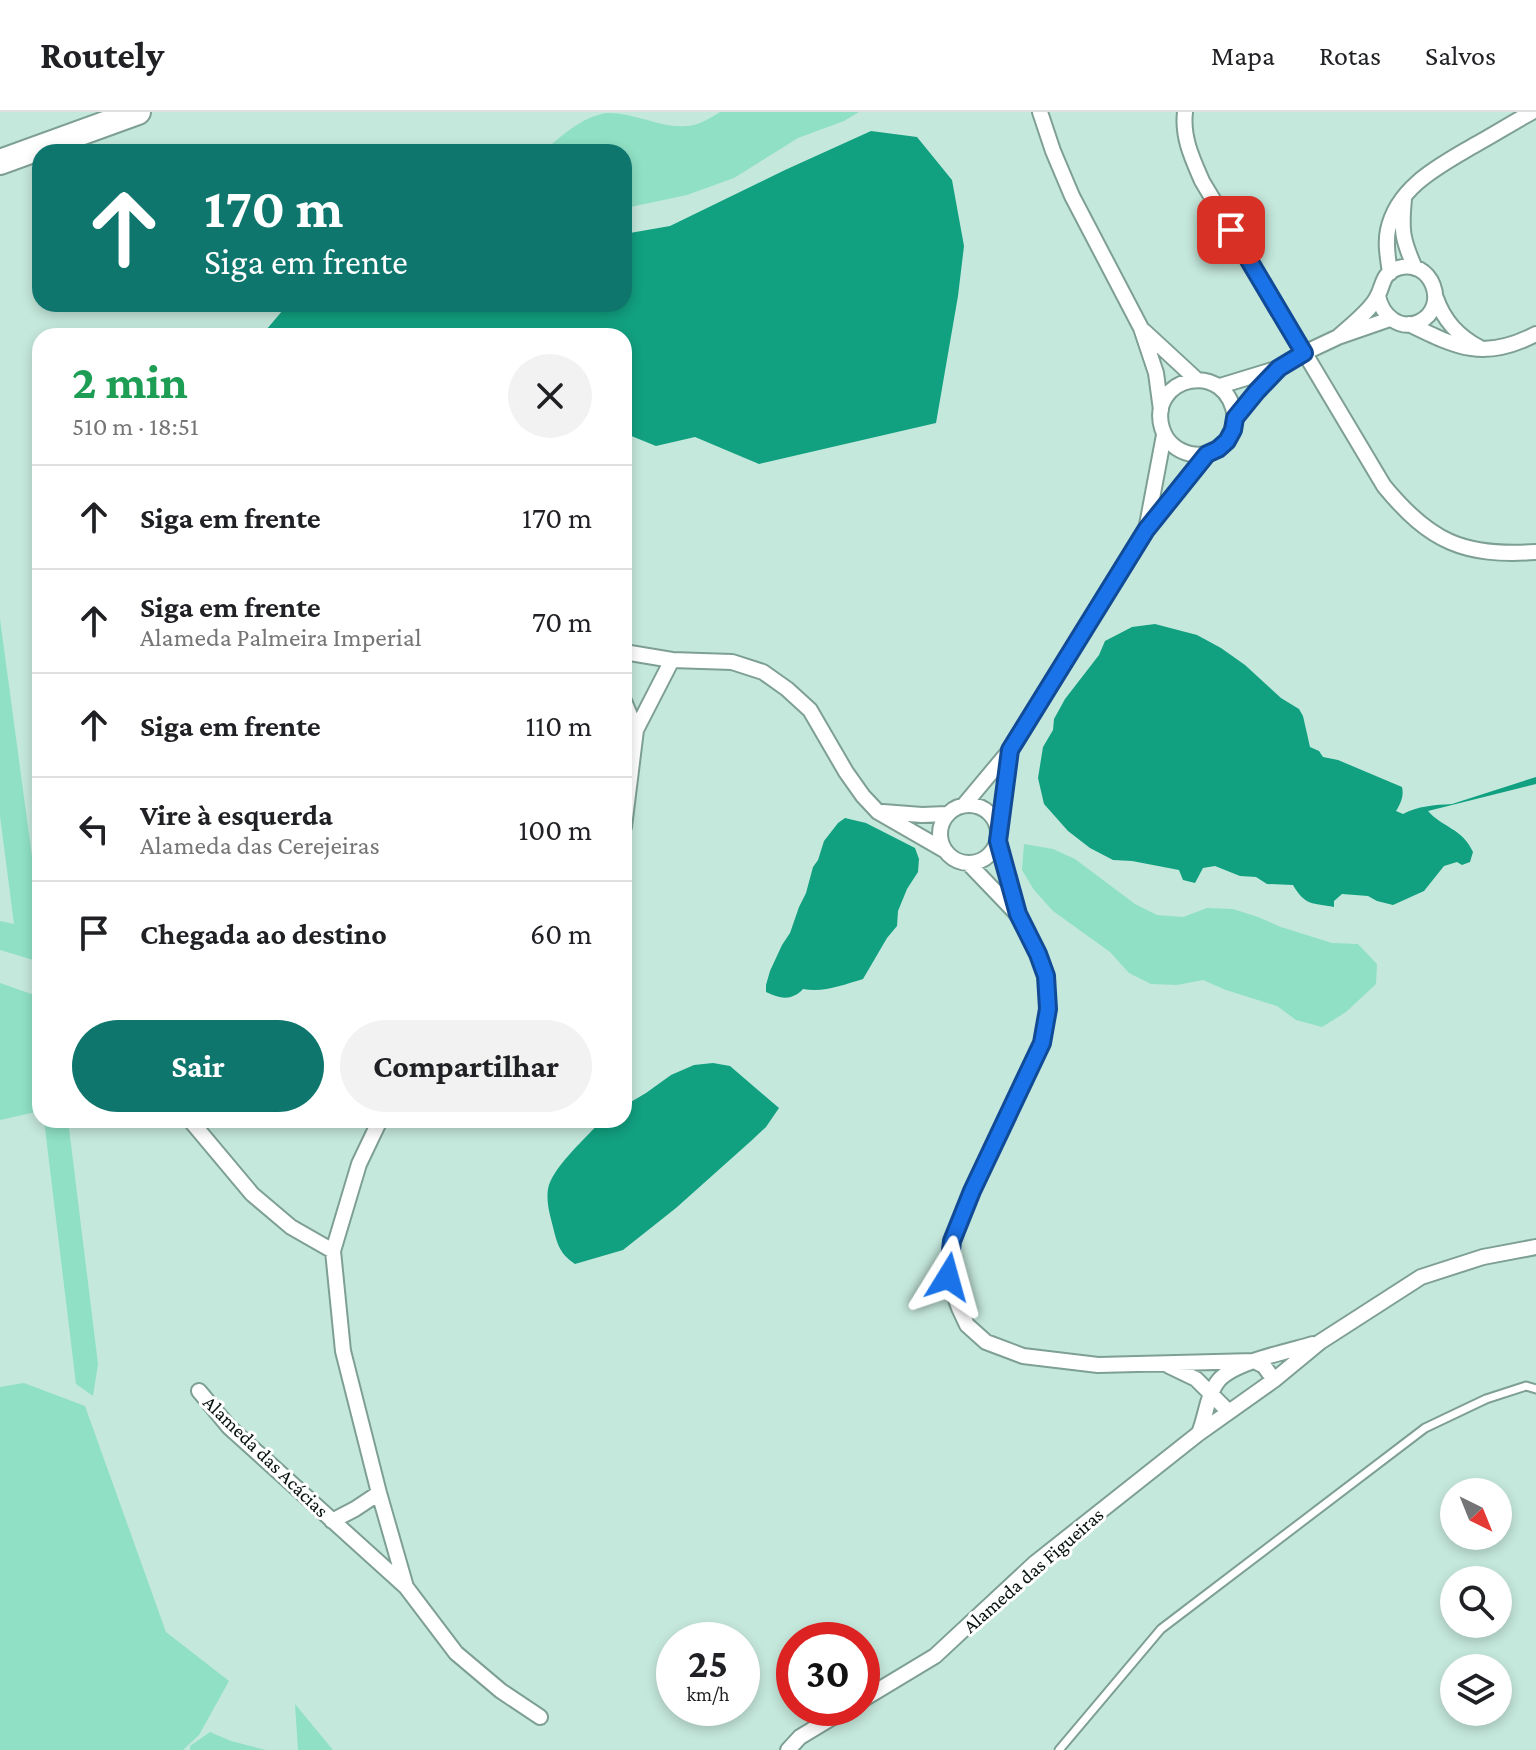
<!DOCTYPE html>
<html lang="pt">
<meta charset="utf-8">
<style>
:root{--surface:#fff;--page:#f2f2f2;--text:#202124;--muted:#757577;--line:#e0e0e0;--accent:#0f766e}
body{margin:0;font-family:"Crimson Pro",serif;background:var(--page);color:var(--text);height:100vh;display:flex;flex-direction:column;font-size:30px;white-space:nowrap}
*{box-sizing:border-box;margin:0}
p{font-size:26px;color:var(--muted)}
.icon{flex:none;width:44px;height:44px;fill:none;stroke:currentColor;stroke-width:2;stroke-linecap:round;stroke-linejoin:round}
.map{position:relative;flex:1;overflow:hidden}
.drawer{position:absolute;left:32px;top:216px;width:600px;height:800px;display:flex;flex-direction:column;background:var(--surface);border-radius:24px;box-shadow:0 4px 12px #0003}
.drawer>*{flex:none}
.hud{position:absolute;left:32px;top:32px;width:600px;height:168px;border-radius:24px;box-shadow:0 4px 12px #0003;background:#0f766e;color:#fff;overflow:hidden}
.needle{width:52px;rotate:137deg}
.buttons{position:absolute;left:1440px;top:1366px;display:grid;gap:16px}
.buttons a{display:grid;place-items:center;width:72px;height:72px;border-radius:50%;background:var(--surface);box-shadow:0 4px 12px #0003;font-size:40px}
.speed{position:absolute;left:656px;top:1510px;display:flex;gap:16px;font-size:40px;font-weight:700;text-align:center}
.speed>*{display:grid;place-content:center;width:104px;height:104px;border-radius:50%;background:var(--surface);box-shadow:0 4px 12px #0003;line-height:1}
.speed small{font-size:20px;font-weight:400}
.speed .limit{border:12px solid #d22;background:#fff;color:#111}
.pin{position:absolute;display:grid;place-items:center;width:68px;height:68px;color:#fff;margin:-34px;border-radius:16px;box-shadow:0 4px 12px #0006}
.me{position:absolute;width:88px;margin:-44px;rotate:8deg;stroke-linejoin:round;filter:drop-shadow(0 0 6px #0008)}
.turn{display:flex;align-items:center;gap:28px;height:168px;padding:0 40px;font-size:36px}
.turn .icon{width:104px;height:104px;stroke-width:2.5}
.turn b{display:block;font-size:56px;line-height:68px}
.round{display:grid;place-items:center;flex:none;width:84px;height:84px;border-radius:42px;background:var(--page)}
.summary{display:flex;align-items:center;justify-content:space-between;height:136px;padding:0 40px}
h1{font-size:48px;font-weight:700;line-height:60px;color:#1e9e55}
.button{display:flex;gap:16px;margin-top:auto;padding:16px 40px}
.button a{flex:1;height:92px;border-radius:48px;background:var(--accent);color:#fff;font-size:32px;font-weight:700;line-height:92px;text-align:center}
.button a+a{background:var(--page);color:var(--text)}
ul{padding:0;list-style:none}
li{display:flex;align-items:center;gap:24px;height:104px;padding:0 40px;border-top:2px solid var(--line)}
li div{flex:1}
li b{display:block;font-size:30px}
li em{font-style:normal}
header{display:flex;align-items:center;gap:48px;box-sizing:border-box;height:112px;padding:0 40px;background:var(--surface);border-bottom:2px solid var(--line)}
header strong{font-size:38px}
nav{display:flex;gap:44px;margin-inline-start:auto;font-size:28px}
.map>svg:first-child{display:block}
.green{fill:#8fe0c5}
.water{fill:#11a080}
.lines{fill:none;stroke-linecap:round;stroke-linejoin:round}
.service-casing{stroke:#7e9f94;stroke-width:11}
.minor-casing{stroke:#7e9f94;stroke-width:18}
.primary-casing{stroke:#7e9f94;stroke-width:28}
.service{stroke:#fff;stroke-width:7}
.minor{stroke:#fff;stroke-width:14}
.primary{stroke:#fff;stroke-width:24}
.route-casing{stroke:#114b97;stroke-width:20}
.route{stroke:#1a73e8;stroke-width:14}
.labels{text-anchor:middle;stroke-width:6;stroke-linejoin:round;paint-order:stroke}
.street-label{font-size:20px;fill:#05100c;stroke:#fff}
</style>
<header>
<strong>Routely</strong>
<nav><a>Mapa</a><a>Rotas</a><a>Salvos</a></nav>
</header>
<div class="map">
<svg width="1536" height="1638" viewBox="0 0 1536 1638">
<rect width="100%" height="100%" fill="#c5e8dc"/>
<path class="green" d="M 720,0 L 859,0 L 844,9 L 798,26 L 734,66 L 687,83 L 635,94 L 624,98 L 624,40 L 543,40 C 561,24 582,5 606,1 C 634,0 659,16 686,14 C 697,14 711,6 720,0 Z
M 0,507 L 40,804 L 40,850 L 0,838 L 0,809 L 14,812 L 0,704 Z
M 1024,732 L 1053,737 L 1075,747 L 1135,792 L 1157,803 L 1183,805 L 1207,796 L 1233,797 L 1258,805 L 1281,815 L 1332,831 L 1358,832 L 1377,852 L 1376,872 L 1346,900 L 1322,915 L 1296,908 L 1277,894 L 1226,878 L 1203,868 L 1177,873 L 1151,872 L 1129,861 L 1110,840 L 1053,799 L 1034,778 L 1022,758 Z
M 0,871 L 40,885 L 40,999 L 0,1008 Z
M 44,1008 L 68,1008 L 98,1252 L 93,1284 L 76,1272 Z
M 24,1271 L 85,1294 L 166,1520 L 229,1569 L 199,1623 L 183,1638 L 0,1638 L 0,1275 Z
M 295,1592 L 333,1638 L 298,1638 Z
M 210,1620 L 231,1629 L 266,1638 L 190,1638 L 190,1634 Z"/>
<path class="water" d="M 871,19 L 917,25 L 952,68 L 964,134 L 958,184 L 936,311 L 759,352 L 695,325 L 656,334 L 624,321 L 624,224 L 261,224 L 283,198 L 300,192 L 624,192 L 624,122 L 670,114 L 785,58 Z
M 1155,512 L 1197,523 L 1221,536 L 1245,553 L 1281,586 L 1299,597 L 1303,604 L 1310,635 L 1319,639 L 1323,645 L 1338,648 L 1402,675 C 1404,684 1401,691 1396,699 L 1403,702 C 1418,694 1434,693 1452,692 L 1536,665 L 1536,672 L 1428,699 C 1443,716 1462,716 1473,740 L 1470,750 L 1462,753 L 1457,750 L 1444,754 L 1424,779 L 1393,793 L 1377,789 L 1368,784 L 1342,782 L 1334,789 L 1334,795 C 1313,791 1305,794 1293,773 L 1267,772 L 1256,765 L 1240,764 L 1215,754 L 1203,756 L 1195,771 L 1183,768 L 1179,758 L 1132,749 L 1113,748 L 1090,736 L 1068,719 L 1044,692 L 1038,666 L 1043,635 L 1053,618 L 1054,607 L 1065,587 L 1099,543 L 1105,529 L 1132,515 Z
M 845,706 L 866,711 L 915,736 L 919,747 L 918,760 L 907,777 L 898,799 L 897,814 L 887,826 L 863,867 C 842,873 824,881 803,877 C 792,889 780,887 766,880 L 766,873 L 770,859 L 782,833 L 790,821 L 799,795 L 806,781 L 813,755 L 818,748 L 824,729 L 838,711 Z
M 713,951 L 730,954 L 779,996 L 766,1015 L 751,1029 L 676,1096 L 623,1138 L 575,1152 C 560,1142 557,1132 553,1115 C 550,1103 546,1090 548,1077 C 552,1056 584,1028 598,1012 L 604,1008 L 624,1008 L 624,994 L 646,981 L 671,963 L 694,953 Z"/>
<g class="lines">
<g class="service-casing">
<path id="service" d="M 1059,1638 L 1161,1517 L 1425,1316 L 1486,1287 L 1526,1274 L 1536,1277"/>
</g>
<g class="minor-casing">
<path id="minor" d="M 1040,0 L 1053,39 L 1072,84 L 1141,216 L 1156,261 L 1161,298
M 1185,0 C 1182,25 1192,46 1202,69 L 1384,374 C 1430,430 1464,445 1536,440
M 1404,87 C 1401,118 1402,127 1415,156
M 1390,161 C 1388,146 1385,132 1388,118 C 1397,75 1439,54 1473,34 C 1493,23 1512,11 1532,0
M 1436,186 C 1444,209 1458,224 1480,236
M 1409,212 C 1458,236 1484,249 1536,222
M 1144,219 L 1196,267
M 1338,225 C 1349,215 1371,198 1377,185 C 1384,173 1381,162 1398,156 C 1431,145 1451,195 1419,210 C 1399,219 1382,203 1378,184
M 1220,274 L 1279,256 L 1304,241 L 1338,225 L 1390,207
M 1235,306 C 1228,245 1147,265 1162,316 C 1170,344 1207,352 1226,330 C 1233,322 1232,311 1238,302 C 1250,285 1265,271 1279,256
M 1147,413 L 1164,323
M 624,540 L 672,548 L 732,550 L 763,560 L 787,577 L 810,598 L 846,660 L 863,684 L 878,700 L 944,738
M 624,589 L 636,618
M940 722a29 29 0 1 1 58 0a29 29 0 1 1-58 0Z
M 964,693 L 1010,638 L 1146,418 L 1207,342
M 883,700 L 922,703 L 947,702
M 624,715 L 636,618 L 672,548
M 999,717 L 1010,638
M 998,729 L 1018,802 L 1038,842 L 1046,864 L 1048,897 L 1042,931 L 972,1079 L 952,1129 L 948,1165 L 959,1196 L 967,1213 L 986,1230 L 1023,1244 L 1098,1253 L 1254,1249 L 1264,1254 L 1274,1268
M 969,752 L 1016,801
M 190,1008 L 252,1082 L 291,1115 L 333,1139
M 380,1008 L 359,1052 L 333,1139 L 343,1239 L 379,1381 L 406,1475
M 1169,1254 L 1196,1267 L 1229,1300
M 199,1279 L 229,1315 L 406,1475 L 456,1541 L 501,1579 L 540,1605
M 1199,1321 C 1206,1305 1207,1282 1219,1268 C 1234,1250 1290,1239 1313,1232
M 332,1409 L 355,1397 L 379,1381
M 862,1588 L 935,1544 L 1035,1451 L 1198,1322 L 1274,1268 L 1320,1230 L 1421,1165 L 1483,1145 L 1536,1135
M 788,1638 L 800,1625 L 848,1596"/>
</g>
<g class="primary-casing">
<path id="primary" d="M 0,50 L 138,0"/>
</g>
<use href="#service" class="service"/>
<use href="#minor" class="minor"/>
<use href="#primary" class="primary"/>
</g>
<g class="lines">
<g class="route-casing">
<path id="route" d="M 948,1165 L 952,1129 L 972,1079 L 1042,931 L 1048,897 L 1046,864 L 1038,842 L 1018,802 L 998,729 L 1010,638 L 1146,418 L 1207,342 L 1218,337 L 1227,329 L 1233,318 L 1235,306 L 1257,279 L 1279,256 L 1304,241 L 1231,118"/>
</g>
<use href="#route" class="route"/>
</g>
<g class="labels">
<g class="street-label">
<text transform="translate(266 1344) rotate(44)" y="7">Alameda das Acácias</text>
<text transform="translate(1033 1458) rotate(-41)" y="7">Alameda das Figueiras</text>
</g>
</g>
</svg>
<div class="buttons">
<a><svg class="needle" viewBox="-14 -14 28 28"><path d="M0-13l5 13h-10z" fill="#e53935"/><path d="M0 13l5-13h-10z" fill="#757577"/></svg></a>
<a><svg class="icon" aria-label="search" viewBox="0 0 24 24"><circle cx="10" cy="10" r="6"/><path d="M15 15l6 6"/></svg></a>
<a><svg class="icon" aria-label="layers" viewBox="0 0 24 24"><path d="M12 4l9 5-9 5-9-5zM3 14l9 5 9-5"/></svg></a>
</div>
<div class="speed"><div>25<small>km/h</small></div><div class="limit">30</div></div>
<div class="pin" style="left:1231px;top:118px;background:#d93025"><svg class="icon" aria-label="arrive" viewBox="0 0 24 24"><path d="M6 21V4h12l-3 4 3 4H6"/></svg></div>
<svg class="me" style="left:948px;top:1165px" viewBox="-20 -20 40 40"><path d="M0-17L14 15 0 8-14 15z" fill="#1a73e8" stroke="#fff" stroke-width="4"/></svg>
<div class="hud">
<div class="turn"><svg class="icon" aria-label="ahead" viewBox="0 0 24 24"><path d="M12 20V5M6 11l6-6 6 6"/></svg><div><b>170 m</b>Siga em frente</div></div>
</div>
<section class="drawer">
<div class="summary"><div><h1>2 min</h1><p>510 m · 18:51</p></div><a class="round"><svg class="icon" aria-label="close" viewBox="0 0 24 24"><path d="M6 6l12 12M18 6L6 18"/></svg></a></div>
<ul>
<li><svg class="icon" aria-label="ahead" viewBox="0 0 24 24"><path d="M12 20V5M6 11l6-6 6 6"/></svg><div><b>Siga em frente</b></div><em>170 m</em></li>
<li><svg class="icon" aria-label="ahead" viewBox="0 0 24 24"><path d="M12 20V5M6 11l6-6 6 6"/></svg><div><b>Siga em frente</b><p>Alameda Palmeira Imperial</p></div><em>70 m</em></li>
<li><svg class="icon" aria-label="ahead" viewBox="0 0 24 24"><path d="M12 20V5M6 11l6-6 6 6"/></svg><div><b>Siga em frente</b></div><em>110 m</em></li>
<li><svg class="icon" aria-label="left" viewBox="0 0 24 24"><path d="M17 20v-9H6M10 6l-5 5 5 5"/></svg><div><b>Vire à esquerda</b><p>Alameda das Cerejeiras</p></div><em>100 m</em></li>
<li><svg class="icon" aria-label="arrive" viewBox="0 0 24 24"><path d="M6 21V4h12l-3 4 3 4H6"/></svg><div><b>Chegada ao destino</b></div><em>60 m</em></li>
</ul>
<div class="button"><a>Sair</a><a>Compartilhar</a></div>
</section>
</div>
